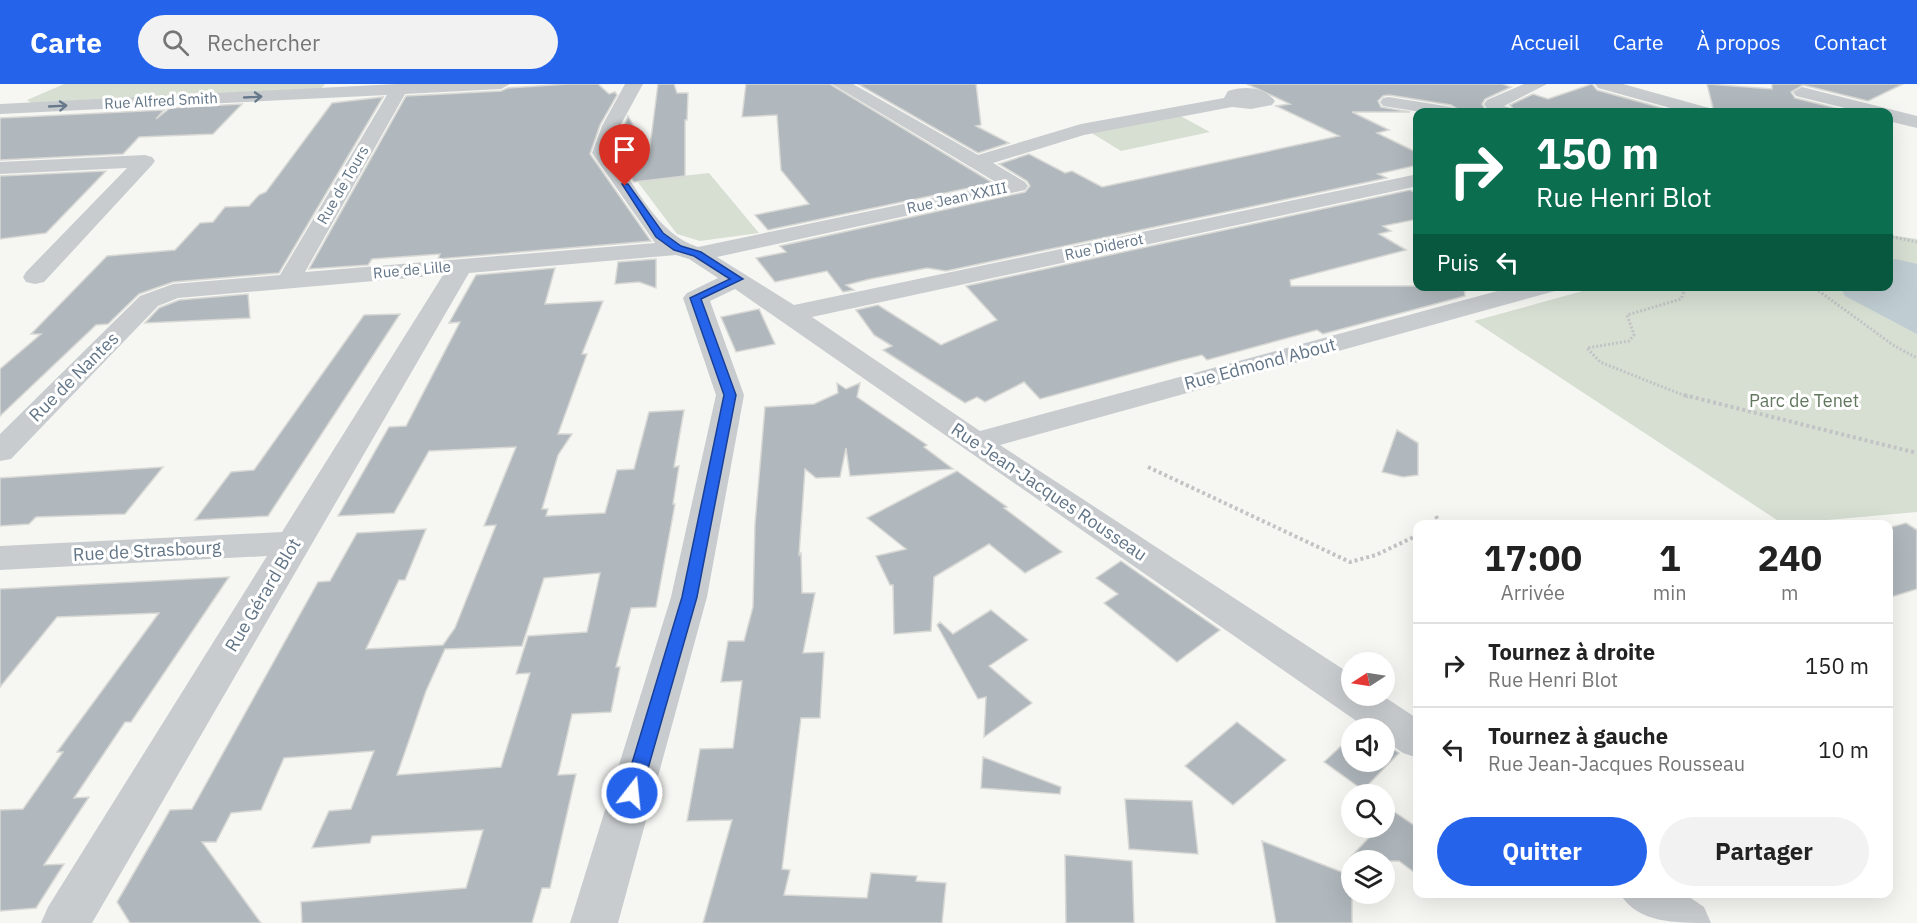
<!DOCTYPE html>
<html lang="fr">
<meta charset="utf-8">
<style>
:root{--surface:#fff;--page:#f2f2f2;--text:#222;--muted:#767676;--line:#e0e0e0;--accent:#2563eb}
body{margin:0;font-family:"IBM Plex Sans",sans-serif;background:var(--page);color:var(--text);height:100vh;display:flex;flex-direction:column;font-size:22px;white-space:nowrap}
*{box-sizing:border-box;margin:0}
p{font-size:20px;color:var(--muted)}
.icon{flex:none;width:33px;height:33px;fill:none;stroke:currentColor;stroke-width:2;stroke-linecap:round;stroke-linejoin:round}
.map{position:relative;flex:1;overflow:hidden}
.drawer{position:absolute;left:1413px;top:436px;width:480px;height:378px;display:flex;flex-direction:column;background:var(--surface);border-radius:12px;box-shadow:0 6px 24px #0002}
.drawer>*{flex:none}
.hud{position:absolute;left:1413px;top:24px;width:480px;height:183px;border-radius:12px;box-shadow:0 6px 24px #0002;background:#0b6e4f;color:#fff;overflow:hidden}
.needle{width:39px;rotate:258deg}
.buttons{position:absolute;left:1341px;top:568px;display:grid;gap:12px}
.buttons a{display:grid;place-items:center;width:54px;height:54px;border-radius:50%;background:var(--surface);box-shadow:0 6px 24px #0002;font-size:30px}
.pin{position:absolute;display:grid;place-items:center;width:51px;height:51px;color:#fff;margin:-62px -26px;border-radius:50% 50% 50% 0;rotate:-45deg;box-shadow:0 0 6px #0007}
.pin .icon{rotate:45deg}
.me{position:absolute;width:66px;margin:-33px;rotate:16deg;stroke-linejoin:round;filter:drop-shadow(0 0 4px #0008)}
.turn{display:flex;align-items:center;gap:21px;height:126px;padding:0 24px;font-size:27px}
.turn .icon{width:78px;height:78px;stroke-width:2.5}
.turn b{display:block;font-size:42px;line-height:51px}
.then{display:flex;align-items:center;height:57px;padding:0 24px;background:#0003;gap:12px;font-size:22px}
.eta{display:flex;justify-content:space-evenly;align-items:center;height:102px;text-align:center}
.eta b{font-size:36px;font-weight:800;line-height:42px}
.button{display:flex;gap:12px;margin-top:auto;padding:12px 24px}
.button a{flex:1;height:69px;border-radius:36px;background:var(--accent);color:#fff;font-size:24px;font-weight:800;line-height:69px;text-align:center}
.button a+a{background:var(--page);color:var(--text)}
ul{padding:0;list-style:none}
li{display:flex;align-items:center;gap:18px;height:84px;padding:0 24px;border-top:2px solid var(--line)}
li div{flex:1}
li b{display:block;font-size:22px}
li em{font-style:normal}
header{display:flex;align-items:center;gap:36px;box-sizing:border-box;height:84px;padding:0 30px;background:var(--accent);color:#fff}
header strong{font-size:28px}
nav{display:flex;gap:33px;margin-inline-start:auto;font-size:21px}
.search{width:420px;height:54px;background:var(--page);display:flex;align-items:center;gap:15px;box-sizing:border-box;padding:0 21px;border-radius:33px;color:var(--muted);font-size:22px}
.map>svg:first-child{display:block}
.green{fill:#d7dfd3}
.water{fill:#bfccd1}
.building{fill:#b0b8bd;stroke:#d8d8d5;stroke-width:1.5;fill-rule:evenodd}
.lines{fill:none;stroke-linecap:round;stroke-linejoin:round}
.path-far1{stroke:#c1c3c5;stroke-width:3;stroke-dasharray:2 2;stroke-linecap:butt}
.path{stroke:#c1c3c5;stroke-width:4;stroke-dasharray:3 3;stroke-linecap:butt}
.minor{fill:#c8cccf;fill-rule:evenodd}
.oneway{stroke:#67798b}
.route{fill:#2563eb;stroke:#184099;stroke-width:1.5}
.labels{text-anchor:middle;stroke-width:6;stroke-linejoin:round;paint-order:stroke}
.far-street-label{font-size:15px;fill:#627587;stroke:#fff}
.street-label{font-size:18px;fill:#627587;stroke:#fff}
.park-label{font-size:18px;fill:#62785e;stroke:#fff}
</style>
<header>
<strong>Carte</strong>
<div class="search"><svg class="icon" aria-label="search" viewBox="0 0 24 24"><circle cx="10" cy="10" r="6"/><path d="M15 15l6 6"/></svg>Rechercher</div>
<nav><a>Accueil</a><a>Carte</a><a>À propos</a><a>Contact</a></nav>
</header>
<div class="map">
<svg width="1917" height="839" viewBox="0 0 1917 839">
<rect width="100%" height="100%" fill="#f6f7f3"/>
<path class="green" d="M 64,0 L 325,0 L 320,6 L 31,19 L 27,16 Z
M 1177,30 L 1210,48 L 1121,67 L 1090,48 Z
M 709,89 L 759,149 L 700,157 L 677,150 L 637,97 Z
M 1889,151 L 1917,155 L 1917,428 L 1783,440 L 1474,237 L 1597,203 L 1888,202 Z"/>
<path class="water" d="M 1896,175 L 1917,180 L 1917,250 L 1845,212 L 1840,203 L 1888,202 L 1889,176 Z"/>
<path class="building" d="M 568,0 L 598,0 L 609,10 L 615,8 L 617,11 L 600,41 L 590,70 L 651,157 L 438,175 L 440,170 L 372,175 L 368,181 L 309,185 L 406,12 L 501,7 L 508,4 Z
M 658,0 L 674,0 L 677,9 L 688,9 L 687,36 L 685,36 L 685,92 L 634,98 L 614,69 L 628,32 L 649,70 Z
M 746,0 L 830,0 L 993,99 L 768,146 L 755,131 L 809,120 L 781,86 L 777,31 L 742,33 Z
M 858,0 L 976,0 L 981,41 L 976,42 L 1009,59 L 978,69 Z
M 1247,0 L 1502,0 L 1511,3 L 1485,15 L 1482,20 L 1487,28 L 1462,28 L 1451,21 L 1389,11 L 1383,12 L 1378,17 L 1381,23 L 1410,28 L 1352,28 L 1389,46 L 1377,49 L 1418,69 L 1418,81 L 1378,90 L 1387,94 L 946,187 L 927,184 L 870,195 L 846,201 L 854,206 L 843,208 L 827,187 L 775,198 L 756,174 L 786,168 L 780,162 L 1025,108 L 1030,102 L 1027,97 L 999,80 L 1029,70 L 1065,89 L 1072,87 L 1102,103 L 1339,52 L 1276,22 L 1290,20 Z
M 1592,0 L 1597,6 L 1669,26 L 1669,28 L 1516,28 L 1510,21 L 1533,10 L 1548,15 Z
M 1707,0 L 1772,5 L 1772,0 L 1903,0 L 1868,17 L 1803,1 L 1791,8 L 1795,14 L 1848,27 L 1845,28 L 1714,28 Z
M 383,13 L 279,189 L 173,198 L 139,210 L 108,240 L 96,241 L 0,332 L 0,285 L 41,250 L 31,250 L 107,172 L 175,166 L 200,139 L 213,138 L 225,123 L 249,122 L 259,111 L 266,108 L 332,19 Z
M 242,20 L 213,50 L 139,53 L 123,70 L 0,76 L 0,34 L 164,26 L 156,35 L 170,24 Z
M 106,87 L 46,149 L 0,155 L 0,92 Z
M 1410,106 L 1418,110 L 1418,135 L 1383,142 L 1391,147 L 1379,150 L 1406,166 L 1290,196 L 1291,202 L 1464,202 L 1465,212 L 1323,250 L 1317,246 L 1207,276 L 1202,271 L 1178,277 L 1040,315 L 1024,298 L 985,318 L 977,313 L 965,319 L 883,266 L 892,262 L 874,251 L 856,226 L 878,221 L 941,261 L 997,236 L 966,202 Z
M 656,175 L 656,204 L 639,198 L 615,200 L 618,178 Z
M 555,184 L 545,220 L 603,217 L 582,270 L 587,270 L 558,350 L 572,350 L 558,371 L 542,425 L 548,425 L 546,432 L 605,429 L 617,386 L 634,385 L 649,328 L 684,326 L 674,383 L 679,382 L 673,420 L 675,420 L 656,523 L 631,524 L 616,583 L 620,583 L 611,628 L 572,630 L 558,691 L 576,690 L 550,804 L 542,804 L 532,839 L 302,839 L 301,818 L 466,804 L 483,746 L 372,752 L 370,759 L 312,764 L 329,727 L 351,725 L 374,667 L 284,674 L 261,726 L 231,729 L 216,758 L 202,758 L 261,839 L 130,839 L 117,818 L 165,735 L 170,726 L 192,725 L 318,498 L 330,497 L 357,449 L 426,445 L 405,496 L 399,496 L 366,565 L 443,561 L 455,544 L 496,441 L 484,442 L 516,363 L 429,367 L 394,429 L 338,432 L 389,343 L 406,342 L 460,238 L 449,239 L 476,191 ZM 600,489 L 587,548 L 528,552 L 516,590 L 530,589 L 501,683 L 397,691 L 426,607 L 445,565 L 522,562 L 544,494 Z
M 248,210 L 250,234 L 145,239 L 159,224 L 179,216 Z
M 759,225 L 775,260 L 736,268 L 721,233 Z
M 400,230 L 268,432 L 195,436 L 231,388 L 254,386 L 364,231 Z
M 837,299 L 846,305 L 860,299 L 857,313 L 927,361 L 924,363 L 953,385 L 850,392 L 846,364 L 840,393 L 816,394 L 805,385 L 799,471 L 801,469 L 802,509 L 815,509 L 803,569 L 824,568 L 820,634 L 801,634 L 782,785 L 790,786 L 784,811 L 867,814 L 871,789 L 917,792 L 916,797 L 946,799 L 942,839 L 703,839 L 732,736 L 687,737 L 700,665 L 733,664 L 742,597 L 721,598 L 728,557 L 744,557 L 753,523 L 755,440 L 765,323 L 814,320 L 838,309 Z
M 1397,346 L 1418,359 L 1418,391 L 1403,393 L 1382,388 Z
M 163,383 L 125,430 L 36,433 L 29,440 L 0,442 L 0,394 Z
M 957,387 L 1007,423 L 1004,424 L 1062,468 L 1025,489 L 989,460 L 934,493 L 931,547 L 894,550 L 893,501 L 890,501 L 876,472 L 906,465 L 867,434 Z
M 1906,439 L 1917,446 L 1917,505 L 1888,514 L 1888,444 Z
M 1121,477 L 1181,519 L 1220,546 L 1177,578 L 1104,519 L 1118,510 L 1096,494 Z
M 229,493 L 131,638 L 125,638 L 74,714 L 89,713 L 44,781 L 64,780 L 36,824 L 0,827 L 0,726 L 23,725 L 63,668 L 57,668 L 159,529 L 57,533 L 0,603 L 0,505 Z
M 991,526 L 1028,556 L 989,582 L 1032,619 L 984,653 L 986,613 L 978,615 L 937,541 L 940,538 L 953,550 Z
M 1237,638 L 1286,676 L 1233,721 L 1185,682 Z
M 1352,652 L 1352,678 L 1384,678 L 1384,659 L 1399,669 L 1363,706 L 1324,678 Z
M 983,673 L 1061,703 L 1060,710 L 981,704 Z
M 1125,715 L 1192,717 L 1198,770 L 1129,765 Z
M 1393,727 L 1418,744 L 1418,791 L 1399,777 L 1347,777 L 1378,744 L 1384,744 L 1384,736 Z
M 1262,757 L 1352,792 L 1352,839 L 1276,839 Z
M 1065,771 L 1132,777 L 1134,839 L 1066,839 Z"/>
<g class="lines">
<path class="path-far1" d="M 1888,152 L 1917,158
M 1679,202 L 1684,208 L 1681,215 L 1627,231 L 1634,251 L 1629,257 L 1587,264 L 1600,278 L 1688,313
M 1812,202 L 1893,261 L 1917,274"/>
<path class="path" d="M 1684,311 L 1917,369
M 1148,383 L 1350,478 L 1376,471 L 1418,451
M 1436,432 L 1440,441"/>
<path class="minor" d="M 397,0 L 510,0 L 501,5 L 405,10 L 305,188 L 655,159 L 592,69 L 602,42 L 625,0 L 643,0 L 620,42 L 612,69 C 635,101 658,151 698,163 L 999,100 L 832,0 L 853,0 L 978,71 L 1081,40 L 1224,14 L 1228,7 C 1244,2 1263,2 1275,17 L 1272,21 L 1251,25 L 1232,23 L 1084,51 L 993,79 L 1025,98 L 1028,102 L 1025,106 L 717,173 L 794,221 L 1418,90 L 1418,102 L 812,233 L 980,347 L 1516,202 L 1558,202 L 1555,207 L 1000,361 L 1352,591 L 1352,612 L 1383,612 L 1418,635 L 1418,674 L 1403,669 L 1384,656 L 1384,645 L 1368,645 L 735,205 L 710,217 L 744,311 L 707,513 L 618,839 L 570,839 L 671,513 L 716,311 L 683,214 L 687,209 L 718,194 L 689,175 L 676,171 L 469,189 L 92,839 L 41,839 L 48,823 L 267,472 L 0,486 L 0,462 L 282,448 L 443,191 L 178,214 L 158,222 L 11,375 L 0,377 L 0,350 L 140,212 L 173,200 L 280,191 L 387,11 L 0,30 L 0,20 Z
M 1524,0 L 1547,0 L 1504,22 L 1511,24 L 1514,28 L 1489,28 L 1484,20 L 1487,16 Z
M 1595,0 L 1623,0 L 1709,24 L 1712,28 L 1685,28 L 1598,4 Z
M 1802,3 L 1917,32 L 1917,44 L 1888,37 L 1888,28 L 1861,28 L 1796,12 L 1793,8 Z
M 1389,13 L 1451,23 L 1460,28 L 1421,28 L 1383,22 L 1380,18 L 1383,14 Z
M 145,71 L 152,73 L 155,77 L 152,81 L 44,198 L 35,200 L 26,198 L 23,193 L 26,188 L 127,84 L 0,90 L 0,78 Z
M 1620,810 L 1685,810 L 1704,823 L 1711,839 C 1674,839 1638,839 1620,810 Z"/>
</g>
<defs><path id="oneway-shaft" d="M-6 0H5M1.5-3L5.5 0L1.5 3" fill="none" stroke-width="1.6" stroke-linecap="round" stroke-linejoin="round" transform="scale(1.5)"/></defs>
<g class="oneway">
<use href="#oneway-shaft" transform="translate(253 13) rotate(-3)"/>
<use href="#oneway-shaft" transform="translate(58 22) rotate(-3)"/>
</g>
<path class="route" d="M 622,100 L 628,100 L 663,149 L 681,162 L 701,168 L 743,195 L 701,215 L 736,311 L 697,513 L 641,709 L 639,714 L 632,717 L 626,714 L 623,709 L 682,513 L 724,311 L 690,214 L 730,195 L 694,172 L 674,166 L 656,153 Z"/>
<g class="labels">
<g class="far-street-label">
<text transform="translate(161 17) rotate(-3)" y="5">Rue Alfred Smith</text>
<text transform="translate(343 101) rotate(-60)" y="5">Rue de Tours</text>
<text transform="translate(957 114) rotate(-12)" y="5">Rue Jean XXIII</text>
<text transform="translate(1104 163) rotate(-12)" y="5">Rue Diderot</text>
<text transform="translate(412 186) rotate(-5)" y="5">Rue de Lille</text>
</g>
<g class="street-label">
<text transform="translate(1260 280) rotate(-15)" y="6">Rue Edmond About</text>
<text transform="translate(74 293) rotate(-45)" y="6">Rue de Nantes</text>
<text transform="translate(1049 408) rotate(34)" y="6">Rue Jean-Jacques Rousseau</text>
<text transform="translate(147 467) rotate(-3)" y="6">Rue de Strasbourg</text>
<text transform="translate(263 511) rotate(-59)" y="6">Rue Gérard Blot</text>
</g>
<g class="park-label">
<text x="1804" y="323">Parc de Tenet</text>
</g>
</g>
</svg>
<div class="buttons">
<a><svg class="needle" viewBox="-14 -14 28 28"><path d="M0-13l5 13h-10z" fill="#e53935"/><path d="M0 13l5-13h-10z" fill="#767676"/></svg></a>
<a><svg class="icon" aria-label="sound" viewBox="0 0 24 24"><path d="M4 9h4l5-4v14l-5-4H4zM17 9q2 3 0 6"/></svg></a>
<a><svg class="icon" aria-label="search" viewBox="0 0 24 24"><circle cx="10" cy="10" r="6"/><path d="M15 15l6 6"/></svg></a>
<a><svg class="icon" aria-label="layers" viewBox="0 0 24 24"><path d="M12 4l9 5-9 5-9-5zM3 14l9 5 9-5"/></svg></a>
</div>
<div class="pin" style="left:625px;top:102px;background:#d93025"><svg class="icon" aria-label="arrive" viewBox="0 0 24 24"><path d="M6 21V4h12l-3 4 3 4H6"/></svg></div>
<svg class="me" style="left:632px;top:709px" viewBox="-20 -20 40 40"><circle r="17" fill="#2563eb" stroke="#fff" stroke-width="3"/><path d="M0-11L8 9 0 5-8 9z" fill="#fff"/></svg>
<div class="hud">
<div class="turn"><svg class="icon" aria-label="right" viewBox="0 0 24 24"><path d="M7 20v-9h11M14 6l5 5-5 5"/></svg><div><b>150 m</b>Rue Henri Blot</div></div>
<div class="then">Puis<svg class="icon" aria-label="left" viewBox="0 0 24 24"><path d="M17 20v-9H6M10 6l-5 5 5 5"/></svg></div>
</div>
<section class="drawer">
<div class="eta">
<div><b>17:00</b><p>Arrivée</p></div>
<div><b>1</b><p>min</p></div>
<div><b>240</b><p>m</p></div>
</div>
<ul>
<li><svg class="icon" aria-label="right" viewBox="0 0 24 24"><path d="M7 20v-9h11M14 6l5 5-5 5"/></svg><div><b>Tournez à droite</b><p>Rue Henri Blot</p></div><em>150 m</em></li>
<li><svg class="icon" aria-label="left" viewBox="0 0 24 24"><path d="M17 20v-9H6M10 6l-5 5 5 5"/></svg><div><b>Tournez à gauche</b><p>Rue Jean-Jacques Rousseau</p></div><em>10 m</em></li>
</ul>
<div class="button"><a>Quitter</a><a>Partager</a></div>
</section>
</div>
